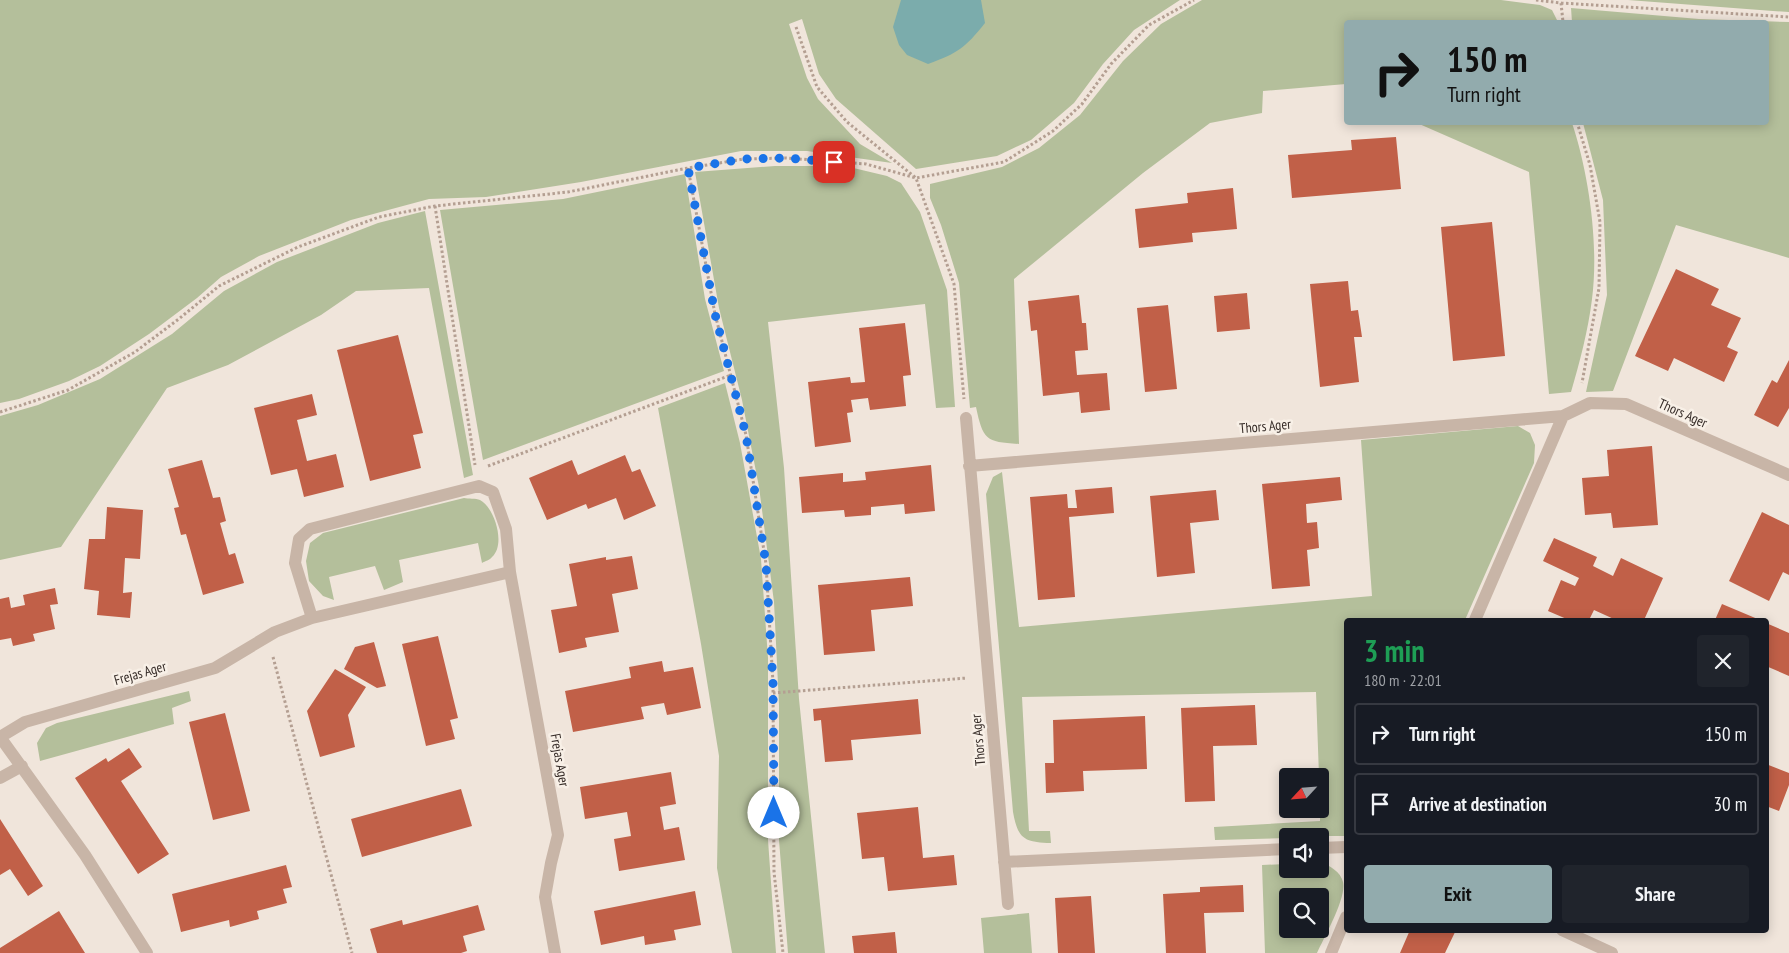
<!DOCTYPE html>
<meta charset="utf-8">
<style>
:root{--surface:#171b24;--page:#20242c;--text:#f1f3f6;--muted:#9ea1a6;--line:#363941;--accent:#92abad}
body{margin:0;font-family:"PT Sans Narrow",sans-serif;background:var(--page);color:var(--text);height:100vh;display:flex;flex-direction:column;font-size:19px;white-space:nowrap}
*{box-sizing:border-box;margin:0}
p{font-size:16px;color:var(--muted)}
.icon{flex:none;width:28px;height:28px;fill:none;stroke:currentColor;stroke-width:2;stroke-linecap:round;stroke-linejoin:round}
.map{position:relative;flex:1;overflow:hidden}
.details{position:absolute;left:1344px;top:618px;width:425px;height:315px;display:flex;flex-direction:column;background:var(--surface);border-radius:5px;box-shadow:0 2px 12px #0003}
.details>*{flex:none}
.top-card{position:absolute;left:1344px;top:20px;width:425px;height:105px;border-radius:5px;box-shadow:0 2px 12px #0003;background:#92abad;color:#111;overflow:hidden}
.needle{width:32px;rotate:244deg}
.fabs{position:absolute;left:1279px;top:768px;display:grid;gap:10px}
.fabs a{display:grid;place-items:center;width:50px;height:50px;border-radius:5px;background:var(--surface);box-shadow:0 2px 12px #0003;font-size:25px}
.pin{position:absolute;display:grid;place-items:center;width:42px;height:42px;color:#fff;margin:-21px;border-radius:10px;box-shadow:0 2px 8px #0006}
.me{position:absolute;width:55px;margin:-28px;rotate:0deg;stroke-linejoin:round;filter:drop-shadow(0 0 4px #0008)}
.turn{display:flex;align-items:center;gap:18px;height:105px;padding:0 20px;font-size:22px}
.turn .icon{width:65px;height:65px;stroke-width:2.5}
.turn b{display:block;font-size:35px;line-height:42px}
.round{display:grid;place-items:center;flex:none;width:52px;height:52px;border-radius:5px;background:var(--page)}
.overview{display:flex;align-items:center;justify-content:space-between;height:85px;padding:0 20px}
h1{font-size:30px;font-weight:600;line-height:38px;color:#1e9e55}
.primary-button{display:flex;gap:10px;margin-top:auto;padding:10px 20px}
.primary-button a{flex:1;height:58px;border-radius:5px;background:var(--accent);color:#111;font-size:20px;font-weight:600;line-height:58px;text-align:center}
.primary-button a+a{background:var(--page);color:var(--text)}
ul{padding:0;list-style:none}
li{display:flex;align-items:center;gap:15px;height:62px;margin:0 10px 8px;padding:0 10px;border:2px solid var(--line);border-radius:5px}
li div{flex:1}
li b{display:block;font-size:19px}
li em{font-style:normal}
.map>svg:first-child{display:block}
.green{fill:#b4bf9b;fill-rule:evenodd}
.water{fill:#7bacac}
.building{fill:#c16048}
.lines{fill:none;stroke-linecap:round;stroke-linejoin:round}
.path{stroke:#b49f92;stroke-width:3;stroke-dasharray:2.5 2.5;stroke-linecap:butt}
.street{stroke:#c8b5a7;stroke-width:12}
.route{stroke:#1a73e8;stroke-width:9;stroke-dasharray:0 16.2}
.labels{text-anchor:middle;stroke-width:5;stroke-linejoin:round;paint-order:stroke}
.street-label{font-size:14px;fill:#352b27;stroke:#f8f0e7}
</style>
<div class="map">
<svg width="1789" height="953" viewBox="0 0 1789 953">
<rect width="100%" height="100%" fill="#f0e5db"/>
<path class="green" d="M 0,0 L 1180,0 L 1134,30 L 1103,64 L 1074,103 L 1031,140 L 997,156 L 916,169 L 836,99 L 819,74 L 802,19 L 789,24 L 807,78 L 818,99 L 860,144 L 892,163 L 807,151 L 741,151 L 581,182 L 486,197 L 429,199 L 351,220 L 259,256 L 221,277 L 197,298 L 149,334 L 100,366 L 69,381 L 19,399 L 0,403 Z
M 1202,0 L 1501,0 L 1540,5 L 1552,10 L 1558,22 L 1346,22 L 1346,84 L 1263,91 L 1262,113 L 1210,123 L 1143,173 L 1014,279 L 1019,444 C 986,442 983,440 976,407 L 970,408 L 959,283 L 941,225 L 930,198 L 930,184 L 1002,167 L 1039,148 L 1080,115 L 1123,61 L 1161,24 Z
M 1628,0 L 1789,0 L 1789,12 L 1773,11 Z
M 1571,8 L 1699,19 L 1789,22 L 1789,258 L 1676,225 L 1613,391 L 1586,392 L 1607,295 L 1603,200 L 1583,123 L 1766,122 L 1766,22 L 1572,22 Z
M 1417,123 L 1572,123 C 1589,174 1599,245 1592,299 C 1588,331 1580,361 1571,392 L 1549,394 L 1529,172 Z
M 775,166 L 845,166 L 887,176 L 901,183 L 920,212 L 947,290 L 955,407 L 936,408 L 925,304 L 768,322 L 784,468 L 799,699 L 825,953 L 788,953 L 779,840 L 779,705 L 774,602 L 759,487 L 742,400 L 719,308 L 695,172 Z
M 685,174 L 705,299 L 724,371 L 483,460 L 440,210 L 563,199 Z
M 425,211 L 473,475 L 464,478 L 429,288 L 356,291 L 321,315 L 228,365 L 167,388 L 61,547 L 0,560 L 0,416 L 38,405 L 100,379 L 172,334 L 224,291 L 277,262 L 378,223 Z
M 725,383 L 740,443 L 761,559 L 768,658 L 768,840 L 776,953 L 732,953 L 717,868 L 719,756 L 701,644 L 658,408 Z
M 1518,426 L 1530,433 L 1535,445 L 1534,463 L 1465,620 L 1346,620 L 1346,836 L 1288,836 L 1287,838 L 1215,840 L 1214,827 L 1320,821 L 1320,776 L 1319,776 L 1316,692 L 1022,697 L 1029,831 L 1050,831 L 1051,843 C 1024,842 1018,839 1013,812 L 986,494 L 993,477 L 1002,472 L 1019,627 L 1372,596 L 1361,440 Z
M 464,498 C 468,499 476,498 480,500 C 495,508 506,545 492,557 C 490,560 485,561 482,563 L 478,543 L 399,560 L 403,582 L 384,590 L 375,566 L 329,577 L 334,600 L 323,596 L 309,581 L 306,561 L 310,543 L 323,533 Z
M 189,691 L 191,701 L 172,708 L 174,724 L 40,761 L 37,743 L 46,728 L 57,723 Z
M 1320,862 C 1329,865 1341,872 1343,882 C 1347,897 1324,938 1317,953 L 1265,953 L 1262,865 L 1287,864 L 1288,869 L 1320,869 ZM 1288,896 L 1320,896 L 1320,929 L 1288,929 Z
M 1029,913 L 1032,953 L 984,953 L 981,918 Z"/>
<path class="water" d="M 901,0 L 981,0 L 985,23 C 965,48 958,53 928,64 L 907,55 L 899,45 L 893,27 Z"/>
<path class="building" d="M 1396,137 L 1401,189 L 1292,198 L 1288,155 L 1352,150 L 1351,140 Z
M 1233,188 L 1237,229 L 1192,233 L 1193,242 L 1139,248 L 1135,209 L 1188,203 L 1187,193 Z
M 1492,222 L 1505,356 L 1453,361 L 1441,227 Z
M 1676,269 L 1719,289 L 1711,305 L 1741,318 L 1727,347 L 1738,352 L 1724,382 L 1674,358 L 1668,371 L 1635,356 Z
M 1348,281 L 1351,311 L 1358,310 L 1362,337 L 1354,337 L 1359,382 L 1320,387 L 1310,284 Z
M 1247,293 L 1250,329 L 1217,332 L 1214,296 Z
M 1079,295 L 1082,323 L 1086,323 L 1088,350 L 1075,351 L 1077,375 L 1107,373 L 1110,410 L 1081,413 L 1079,392 L 1043,396 L 1037,330 L 1031,331 L 1028,301 Z
M 1168,305 L 1177,389 L 1145,392 L 1137,308 Z
M 905,323 L 911,375 L 903,376 L 906,406 L 870,410 L 868,398 L 851,400 L 853,412 L 847,413 L 851,442 L 815,447 L 808,382 L 850,377 L 851,383 L 865,382 L 859,328 Z
M 398,335 L 423,433 L 413,435 L 421,468 L 370,481 L 337,350 Z
M 1789,360 L 1789,408 L 1778,427 L 1754,415 L 1772,380 L 1777,383 Z
M 312,394 L 317,415 L 297,420 L 307,461 L 336,454 L 344,487 L 304,497 L 297,469 L 271,475 L 254,408 Z
M 1652,446 L 1658,525 L 1613,528 L 1611,513 L 1585,515 L 1582,478 L 1609,476 L 1607,450 Z
M 625,455 L 632,472 L 640,469 L 656,506 L 624,520 L 616,498 L 588,509 L 586,504 L 547,520 L 529,478 L 572,460 L 578,475 Z
M 202,460 L 213,498 L 220,497 L 226,521 L 220,523 L 229,555 L 235,553 L 244,583 L 203,595 L 186,534 L 181,535 L 174,508 L 179,507 L 168,469 Z
M 931,465 L 935,511 L 905,514 L 904,504 L 871,507 L 871,515 L 845,517 L 844,510 L 802,513 L 799,477 L 843,473 L 843,482 L 866,480 L 865,472 Z
M 1340,477 L 1342,500 L 1306,504 L 1307,523 L 1317,522 L 1319,548 L 1307,550 L 1310,586 L 1272,589 L 1262,484 Z
M 1112,487 L 1114,513 L 1069,517 L 1075,597 L 1038,600 L 1030,497 L 1067,494 L 1068,508 L 1077,508 L 1075,490 Z
M 1216,490 L 1219,520 L 1190,523 L 1195,573 L 1157,577 L 1150,496 Z
M 107,507 L 143,510 L 140,559 L 125,558 L 123,593 L 132,592 L 130,618 L 97,615 L 99,591 L 84,589 L 89,539 L 105,539 Z
M 1762,512 L 1789,525 L 1789,575 L 1783,572 L 1769,601 L 1729,581 Z
M 1554,538 L 1597,557 L 1593,566 L 1613,576 L 1621,558 L 1663,578 L 1644,620 L 1616,620 L 1594,610 L 1589,620 L 1569,620 L 1548,611 L 1561,580 L 1575,586 L 1579,578 L 1543,561 Z
M 632,556 L 638,589 L 612,594 L 619,632 L 585,638 L 587,647 L 559,653 L 551,610 L 577,606 L 569,564 L 606,557 L 606,560 Z
M 910,577 L 913,606 L 871,610 L 875,651 L 824,655 L 818,585 Z
M 55,588 L 58,604 L 50,605 L 55,629 L 33,634 L 35,641 L 13,646 L 11,638 L 0,640 L 0,599 L 9,597 L 11,608 L 25,605 L 23,595 Z
M 1722,604 L 1760,620 L 1715,620 Z
M 1766,623 L 1789,633 L 1789,676 L 1766,666 Z
M 438,636 L 458,718 L 450,720 L 455,739 L 426,746 L 402,644 Z
M 374,642 L 386,686 L 377,688 L 344,669 L 355,647 Z
M 662,661 L 664,672 L 693,667 L 701,708 L 667,715 L 664,703 L 641,707 L 644,719 L 573,732 L 565,691 L 631,678 L 629,667 Z
M 335,669 L 366,687 L 348,715 L 355,747 L 320,757 L 307,711 Z
M 918,699 L 921,734 L 851,740 L 853,760 L 825,762 L 821,720 L 814,721 L 813,709 Z
M 1255,705 L 1257,745 L 1213,746 L 1215,801 L 1185,802 L 1181,708 Z
M 225,713 L 250,811 L 213,820 L 189,722 Z
M 1145,716 L 1147,769 L 1083,771 L 1084,791 L 1046,793 L 1045,763 L 1054,763 L 1053,720 Z
M 129,748 L 142,767 L 121,781 L 169,854 L 138,874 L 75,778 L 106,758 L 108,762 Z
M 1766,764 L 1789,773 L 1789,785 L 1779,811 L 1766,806 Z
M 671,772 L 676,804 L 660,807 L 664,830 L 679,827 L 685,860 L 619,871 L 614,839 L 631,836 L 627,812 L 585,819 L 580,787 Z
M 461,789 L 472,826 L 362,857 L 351,819 Z
M 918,807 L 923,858 L 954,855 L 957,885 L 888,891 L 884,857 L 862,859 L 857,813 Z
M 0,819 L 43,886 L 28,896 L 10,869 L 0,875 Z
M 286,865 L 292,887 L 283,889 L 287,903 L 257,911 L 259,919 L 230,927 L 229,920 L 181,932 L 172,894 Z
M 1243,885 L 1244,912 L 1204,913 L 1206,953 L 1166,953 L 1163,894 L 1200,892 L 1200,887 Z
M 695,891 L 701,925 L 674,930 L 676,940 L 645,945 L 644,936 L 601,945 L 594,911 Z
M 1091,896 L 1095,953 L 1058,953 L 1055,898 Z
M 478,905 L 485,930 L 463,936 L 467,951 L 461,953 L 377,953 L 370,929 L 402,920 L 403,925 Z
M 59,911 L 85,953 L 0,953 L 0,948 Z
M 1410,930 L 1456,930 L 1445,953 L 1400,953 Z
M 895,932 L 897,953 L 854,953 L 852,936 Z"/>
<g class="lines">
<path class="path" d="M 1536,0 L 1561,3 L 1563,22
M 1561,3 L 1789,17
M 796,27 L 817,87 L 847,122 L 916,178 L 954,284 L 964,399
M 1577,122 L 1590,165 L 1600,222 L 1599,288 L 1582,383
M 688,168 L 715,314 L 746,435 L 766,564 L 773,683 L 774,872 L 783,953
M 435,206 L 475,465
M 0,412 L 68,390 L 135,352 L 180,318 L 219,286 L 298,247 L 379,217 L 435,206 L 568,192 L 688,168 L 744,159 L 786,158 L 866,164 L 916,178 L 1004,162 L 1053,131 L 1082,104 L 1111,64 L 1149,25 L 1194,0
M 488,466 L 731,375
M 273,657 L 352,953
M 773,693 L 967,678"/>
<path class="street" d="M 966,418 L 1008,904
M 969,466 L 1563,416 L 1590,403 L 1626,404 L 1789,475
M 312,618 L 295,563 L 299,539 L 310,529 L 479,486 L 493,492 L 506,529 L 510,572 L 558,835 L 551,863 L 545,897 L 555,953
M 1475,620 L 1563,416
M 0,737 L 25,722 L 215,668 L 275,632 L 312,618 L 510,572
M 0,737 L 85,855 L 147,953
M 0,778 L 22,766
M 1320,848 L 1346,847
M 1004,862 L 1288,849
M 1562,930 L 1612,953
M 1331,953 L 1346,917"/>
</g>
<g class="lines">
<path class="route" d="M 774,813 L 773,683 L 766,564 L 746,435 L 715,314 L 688,168 L 744,159 L 786,158 L 834,162"/>
</g>
<g class="labels">
<g class="street-label">
<text transform="translate(1683 413) rotate(24)" y="5">Thors Ager</text>
<text transform="translate(1265 426) rotate(-5)" y="5">Thors Ager</text>
<text transform="translate(140 673) rotate(-16)" y="5">Frejas Ager</text>
<text transform="translate(978 740) rotate(-95)" y="5">Thors Ager</text>
<text transform="translate(560 760) rotate(80)" y="5">Frejas Ager</text>
</g>
</g>
</svg>
<div class="fabs">
<a><svg class="needle" viewBox="-14 -14 28 28"><path d="M0-13l5 13h-10z" fill="#e53935"/><path d="M0 13l5-13h-10z" fill="#9ea1a6"/></svg></a>
<a><svg class="icon" aria-label="sound" viewBox="0 0 24 24"><path d="M4 9h4l5-4v14l-5-4H4zM17 9q2 3 0 6"/></svg></a>
<a><svg class="icon" aria-label="search" viewBox="0 0 24 24"><circle cx="10" cy="10" r="6"/><path d="M15 15l6 6"/></svg></a>
</div>
<div class="pin" style="left:834px;top:162px;background:#d93025"><svg class="icon" aria-label="arrive" viewBox="0 0 24 24"><path d="M6 21V4h12l-3 4 3 4H6"/></svg></div>
<svg class="me" style="left:774px;top:813px" viewBox="-20 -20 40 40"><circle r="19" fill="#fff"/><path d="M0-13L10 11 0 6-10 11z" fill="#1a73e8"/></svg>
<div class="top-card">
<div class="turn"><svg class="icon" aria-label="right" viewBox="0 0 24 24"><path d="M7 20v-9h11M14 6l5 5-5 5"/></svg><div><b>150 m</b>Turn right</div></div>
</div>
<section class="details">
<div class="overview"><div><h1>3 min</h1><p>180 m · 22:01</p></div><a class="round"><svg class="icon" aria-label="close" viewBox="0 0 24 24"><path d="M6 6l12 12M18 6L6 18"/></svg></a></div>
<ul>
<li><svg class="icon" aria-label="right" viewBox="0 0 24 24"><path d="M7 20v-9h11M14 6l5 5-5 5"/></svg><div><b>Turn right</b></div><em>150 m</em></li>
<li><svg class="icon" aria-label="arrive" viewBox="0 0 24 24"><path d="M6 21V4h12l-3 4 3 4H6"/></svg><div><b>Arrive at destination</b></div><em>30 m</em></li>
</ul>
<div class="primary-button"><a>Exit</a><a>Share</a></div>
</section>
</div>
